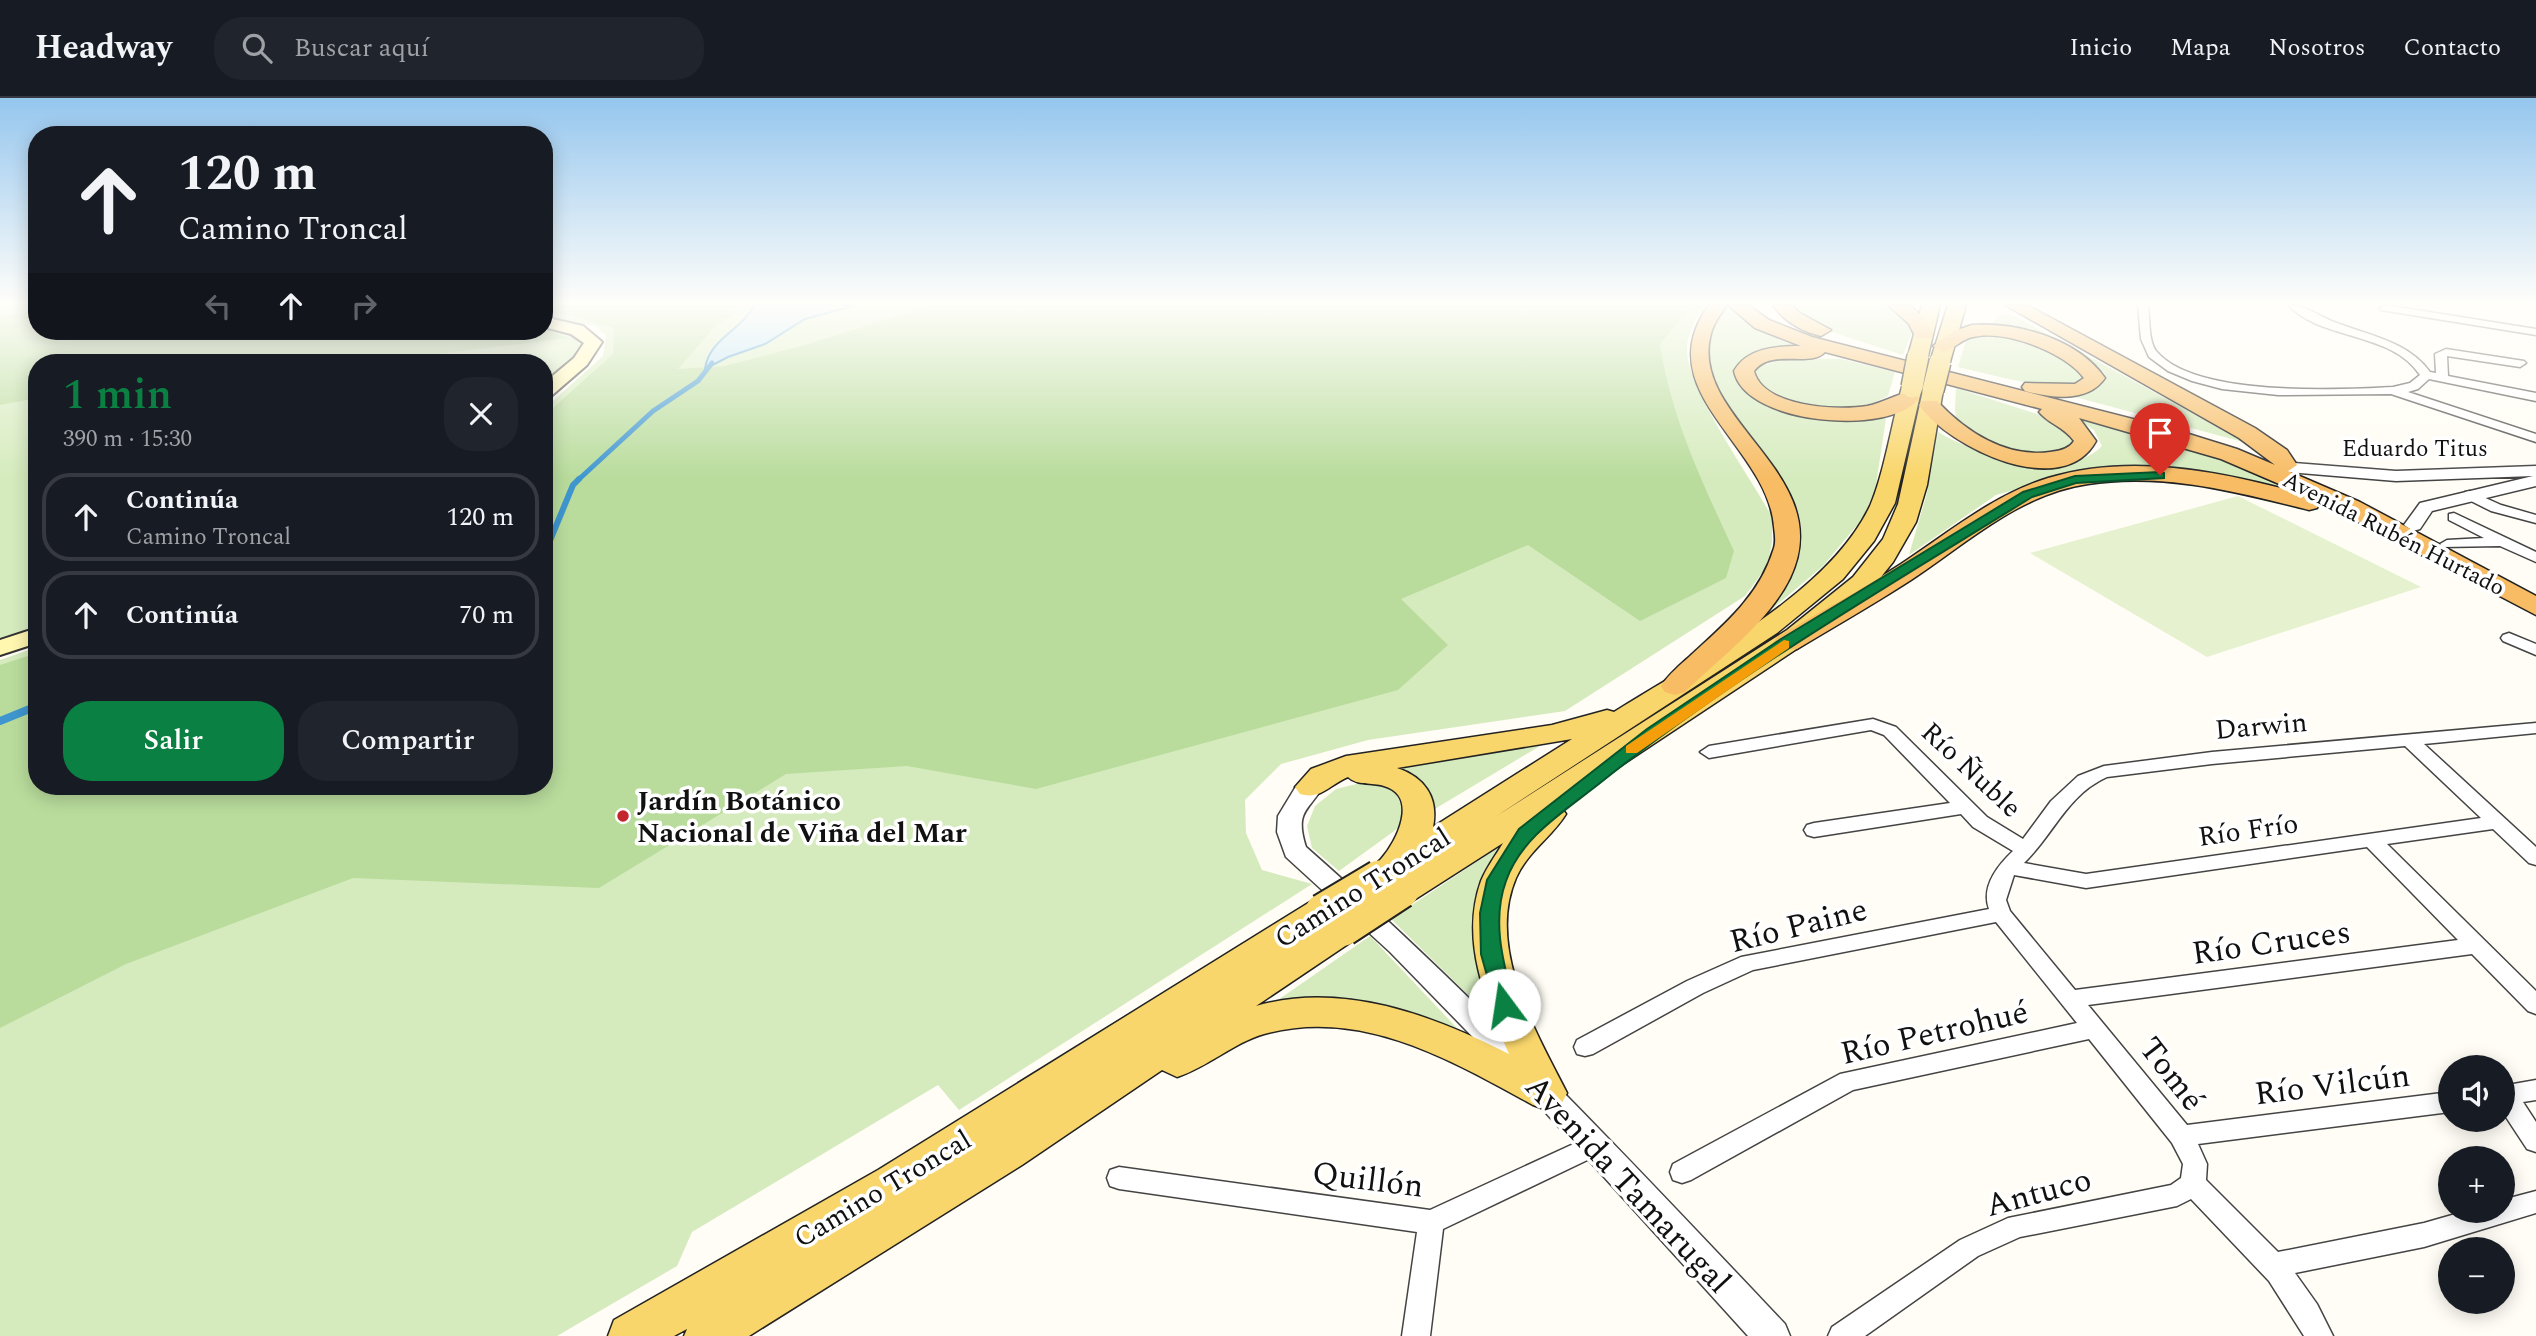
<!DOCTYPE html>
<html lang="es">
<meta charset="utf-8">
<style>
:root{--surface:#171b24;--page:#20242c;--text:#f1f3f6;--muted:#9ea1a6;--line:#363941;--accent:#0b8043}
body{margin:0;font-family:Spectral,serif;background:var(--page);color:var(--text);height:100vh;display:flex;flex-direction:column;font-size:26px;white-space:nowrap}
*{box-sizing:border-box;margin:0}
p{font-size:23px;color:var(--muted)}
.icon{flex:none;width:38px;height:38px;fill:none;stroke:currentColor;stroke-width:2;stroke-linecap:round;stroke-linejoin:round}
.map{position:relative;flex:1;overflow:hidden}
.details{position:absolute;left:28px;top:256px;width:525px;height:441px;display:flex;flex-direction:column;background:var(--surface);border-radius:28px;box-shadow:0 4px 18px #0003}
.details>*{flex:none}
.guide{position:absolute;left:28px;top:28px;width:525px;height:214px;border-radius:28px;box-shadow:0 4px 18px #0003;background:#171b24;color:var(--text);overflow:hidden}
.controls{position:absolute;left:2438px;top:957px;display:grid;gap:14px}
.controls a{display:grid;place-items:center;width:77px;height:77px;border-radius:50%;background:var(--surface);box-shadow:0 4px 18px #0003;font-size:35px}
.pin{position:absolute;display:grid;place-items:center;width:60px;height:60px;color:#fff;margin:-72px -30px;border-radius:50% 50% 50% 0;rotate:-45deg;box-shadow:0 0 7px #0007}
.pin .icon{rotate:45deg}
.me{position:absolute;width:77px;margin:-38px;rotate:346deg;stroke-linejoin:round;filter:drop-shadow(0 0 5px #0008)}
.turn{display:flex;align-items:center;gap:24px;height:147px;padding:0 35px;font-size:32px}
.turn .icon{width:91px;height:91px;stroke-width:2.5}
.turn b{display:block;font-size:49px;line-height:60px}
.lanes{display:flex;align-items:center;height:66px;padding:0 35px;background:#0003;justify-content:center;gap:35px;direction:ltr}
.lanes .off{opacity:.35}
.round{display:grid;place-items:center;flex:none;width:74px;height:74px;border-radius:28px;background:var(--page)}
.headline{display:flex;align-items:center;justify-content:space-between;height:119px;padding:0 35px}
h1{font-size:42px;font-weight:600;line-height:52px;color:var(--accent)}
.button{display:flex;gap:14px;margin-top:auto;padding:14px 35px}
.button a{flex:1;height:80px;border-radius:28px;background:var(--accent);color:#fff;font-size:28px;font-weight:600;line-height:80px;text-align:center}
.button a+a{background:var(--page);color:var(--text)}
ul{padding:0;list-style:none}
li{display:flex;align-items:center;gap:21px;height:88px;margin:0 14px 10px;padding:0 21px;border:4px solid var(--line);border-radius:28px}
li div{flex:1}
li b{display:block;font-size:26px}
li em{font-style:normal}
header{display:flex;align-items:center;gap:42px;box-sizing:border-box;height:98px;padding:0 35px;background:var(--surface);border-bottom:2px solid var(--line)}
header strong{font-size:33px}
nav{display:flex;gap:38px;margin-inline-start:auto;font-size:24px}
.search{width:490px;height:63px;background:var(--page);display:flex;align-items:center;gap:18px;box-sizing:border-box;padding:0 24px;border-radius:28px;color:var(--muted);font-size:26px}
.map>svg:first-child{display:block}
.green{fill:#d5ebbd}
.forest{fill:#b9dc9c}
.pitch{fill:#e6f2cf}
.water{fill:#b9e0f7;stroke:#3f96cf;stroke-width:2}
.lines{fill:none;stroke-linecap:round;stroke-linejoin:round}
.stream-far2{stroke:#3f96cf;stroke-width:5}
.stream-far1{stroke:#3f96cf;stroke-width:6}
.stream{stroke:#3f96cf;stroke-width:8}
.minor-casing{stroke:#444;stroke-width:3}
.tertiary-casing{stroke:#444;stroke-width:3}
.secondary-casing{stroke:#333;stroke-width:4}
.primary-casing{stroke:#222;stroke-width:3}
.trunk-casing{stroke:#222;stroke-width:3}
.minor{fill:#fff;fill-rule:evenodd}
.tertiary{fill:#fff;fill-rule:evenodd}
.secondary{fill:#fff6b0;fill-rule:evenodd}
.primary{fill:#f9d66b;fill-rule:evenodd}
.trunk{fill:#f7bc64;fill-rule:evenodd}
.primary-bridge-far1-casing{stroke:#222;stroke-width:24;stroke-linecap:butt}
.primary-bridge-casing{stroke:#222;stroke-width:37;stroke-linecap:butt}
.primary-bridge-far1{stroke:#f9d66b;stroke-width:21}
.primary-bridge{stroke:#f9d66b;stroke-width:33}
.route{fill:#0b8043;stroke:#07532c;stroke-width:2}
.slow{fill:#f59e0b}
.poi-dot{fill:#c4262e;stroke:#fff;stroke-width:2.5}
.labels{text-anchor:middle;stroke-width:7;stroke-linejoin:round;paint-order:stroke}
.far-street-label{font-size:23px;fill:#111;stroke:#fff}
.street-label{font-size:28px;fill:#111;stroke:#fff}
.poi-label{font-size:28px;font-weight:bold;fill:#111;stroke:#fff;text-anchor:start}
.near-street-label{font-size:33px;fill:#111;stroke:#fff}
</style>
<header>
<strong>Headway</strong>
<div class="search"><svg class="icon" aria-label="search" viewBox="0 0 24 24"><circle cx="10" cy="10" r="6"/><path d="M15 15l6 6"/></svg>Buscar aquí</div>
<nav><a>Inicio</a><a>Mapa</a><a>Nosotros</a><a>Contacto</a></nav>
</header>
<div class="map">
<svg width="2536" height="1238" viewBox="0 0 2536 1238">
<rect width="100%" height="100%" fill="#fffdf5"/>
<path class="green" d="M 0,207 L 37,207 L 37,233 L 544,233 L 544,227 L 585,242 L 584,253 L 544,292 L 544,264 L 37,264 L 37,532 L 0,543 Z
M 544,207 L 1705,207 C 1697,221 1687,234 1687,251 C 1686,290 1751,379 1772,419 L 1772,445 L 1767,468 L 1745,498 L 1565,613 L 1368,642 L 1281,666 L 1245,702 L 1246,735 L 1262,772 L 1312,786 L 959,1012 L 938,987 L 692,1134 L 677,1168 L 557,1238 L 0,1238 L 0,562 L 37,549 L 37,688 L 544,688 L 544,311 L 603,258 L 606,238 L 596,228 L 544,218 Z
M 1724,207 L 1748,224 L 1780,240 L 1819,251 L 1738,268 L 1735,278 C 1757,326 1842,314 1887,314 L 1875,393 L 1863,420 L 1823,468 L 1759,522 C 1776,500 1796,476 1801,447 C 1811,375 1707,317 1707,251 C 1707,234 1715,220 1724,207 Z
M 1787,207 L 1891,207 L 1908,219 L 1914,228 L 1903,257 L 1826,232 Z
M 2001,216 L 2013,217 L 2247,345 L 2064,296 L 2094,292 L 2102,286 L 2105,276 C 2077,244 2030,236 1990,227 Z
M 1998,235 C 2032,243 2059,255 2086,276 L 2083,285 C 2042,293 1999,278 1958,269 L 1967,240 Z
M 1792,260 L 1841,261 L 1895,274 L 1888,298 C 1858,314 1822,316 1790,306 C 1777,303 1763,290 1752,283 L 1759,268 Z
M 1956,290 L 2050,320 L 2078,341 C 2048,377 1990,344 1958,330 L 1955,312 Z
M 2073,318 L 2187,349 L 2257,373 L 2355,416 L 2312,402 L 2081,373 L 1996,397 L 1909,457 L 1927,395 L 1938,334 C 1978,358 2065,386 2102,348 L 2094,332 Z
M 1540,648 L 1433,712 L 1389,670 Z
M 1373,682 L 1393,688 L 1408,723 L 1339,773 L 1312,750 L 1307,728 L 1315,708 L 1336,691 Z
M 1514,739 L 1496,924 L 1391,821 Z
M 1370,838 L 1472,946 L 1265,911 Z"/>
<path class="forest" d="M 544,207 L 741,207 L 734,210 L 735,216 L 716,227 L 678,271 L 724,268 L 802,248 L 933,207 L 1692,207 L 1660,246 C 1671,320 1703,386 1734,453 L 1726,480 L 1640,523 L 1528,447 L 1401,501 L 1448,547 L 1398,592 L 1036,691 L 907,668 L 786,676 L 599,790 L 353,780 L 126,866 L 0,930 L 0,567 L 37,555 L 37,688 L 544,688 L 544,318 L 613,256 L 614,230 L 569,217 L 544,215 Z
M 37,212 L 37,233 L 544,231 L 569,240 L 370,264 L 37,264 L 37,300 L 0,307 L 0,219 Z"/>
<path class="pitch" d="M 2238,398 L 2421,489 L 2207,559 L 2030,455 Z"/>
<path class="water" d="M 754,207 L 857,207 L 805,221 L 765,246 L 728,259 L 705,271 C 709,240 743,232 754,207 Z"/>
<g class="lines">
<path class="stream-far2" d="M 577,383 L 653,313 L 698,283 L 712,265"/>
<path class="stream-far1" d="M 544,457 L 573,387 L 579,381"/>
<path class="stream" d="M 0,623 L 37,608"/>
<g class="minor-casing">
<path id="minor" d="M 2138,207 L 2148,207 C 2150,220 2148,244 2157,254 C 2196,299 2337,292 2393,289 L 2410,285 L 2420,277 C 2391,233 2322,243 2288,207 C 2305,207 2317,217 2334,224 C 2367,237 2408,243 2430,274 L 2436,275 L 2435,256 L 2446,251 L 2524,263 L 2526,265 L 2520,269 L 2447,258 L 2448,278 L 2536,295 L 2536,303 L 2429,281 L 2418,291 L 2408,294 L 2536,336 L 2536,344 L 2391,296 L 2278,297 L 2222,291 L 2192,283 L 2168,273 L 2149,259 L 2141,241 Z
M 2385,207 L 2536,231 L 2536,237 L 2381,212 L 2380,210 Z
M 2470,393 L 2501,407 L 2536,417 L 2536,425 L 2491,413 L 2465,400 L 2465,394 Z
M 2454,415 L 2536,454 L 2536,464 L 2500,448 L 2442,449 L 2440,446 L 2447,442 L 2484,440 L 2449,422 L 2449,416 Z
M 2509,535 L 2536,546 L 2536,557 L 2503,543 L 2501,540 L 2503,537 Z
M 1873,621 L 1896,629 L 1987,719 L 2023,741 L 2051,703 L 2078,678 L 2104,668 L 2212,654 L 2536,625 L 2536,635 L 2424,646 L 2536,749 L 2536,767 L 2529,765 L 2493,731 L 2387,746 L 2536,893 L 2536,916 L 2528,913 L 2472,856 L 2088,907 L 2187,1027 L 2450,994 L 2450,1014 L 2198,1046 L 2207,1066 L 2206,1082 L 2278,1154 L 2424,1125 L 2466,1113 L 2502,1113 L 2502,1102 L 2536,1093 L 2536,1115 L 2424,1149 L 2295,1175 L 2317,1206 L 2333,1238 L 2304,1238 L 2269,1183 L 2191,1101 L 2177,1108 L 2020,1139 L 1978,1158 L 1865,1238 L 1828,1238 L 1832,1229 L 1960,1142 L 2008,1120 L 2171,1087 L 2181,1080 L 2183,1066 L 2172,1045 L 2089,941 L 1853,992 L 1691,1082 L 1682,1085 L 1673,1082 L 1670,1074 L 1673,1066 L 1840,976 L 2077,925 L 1996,824 L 1753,872 L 1703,895 L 1593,956 L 1585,958 L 1577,956 L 1574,949 L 1577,942 L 1687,883 L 1741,859 L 1989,811 C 1981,789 1997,768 2013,753 L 1973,729 L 1961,716 L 1814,739 L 1807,737 L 1804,732 L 1807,727 L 1814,725 L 1950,705 L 1884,637 L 1871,632 L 1709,660 L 1700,654 L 1709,648 ZM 2405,648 L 2481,720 L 2086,776 L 2024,765 C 2054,736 2067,697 2107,679 L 2212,666 ZM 2367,749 L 2458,842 L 2075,892 L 2010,813 L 2006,802 L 2014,777 L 2086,790 Z
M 2536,982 L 2536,1002 L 2523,1004 L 2536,1024 L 2536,1054 L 2527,1051 L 2502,1013 L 2502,988 Z
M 1593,1037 L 1602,1041 L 1605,1048 L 1602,1055 L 1443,1131 L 1430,1238 L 1402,1238 L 1417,1134 L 1119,1091 L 1110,1088 L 1107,1080 L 1110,1072 L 1119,1069 L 1430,1112 Z"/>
</g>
<g class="tertiary-casing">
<path id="tertiary" d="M 2294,365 L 2396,373 L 2536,368 L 2536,388 L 2432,413 L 2420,431 L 2413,433 L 2404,427 L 2420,405 L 2533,378 L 2396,383 L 2288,374 L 2285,370 L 2288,366 Z
M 1311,681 L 1320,683 L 1323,689 C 1307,714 1295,714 1306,749 C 1477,899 1629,1061 1785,1226 L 1790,1238 L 1748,1238 L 1536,1004 L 1390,854 L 1286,759 L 1277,734 L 1278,718 L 1295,690 Z"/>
</g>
<g class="secondary-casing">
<path id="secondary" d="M 544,219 L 583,228 L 602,244 L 587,267 L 550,299 L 544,300 L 544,285 L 574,260 L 584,245 L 571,236 L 544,229 Z
M 37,530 L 37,545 L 0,557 L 0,542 Z"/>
</g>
<g class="primary-casing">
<path id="primary" d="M 1922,207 L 1940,207 L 1928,258 L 1918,264 L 1908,258 Z
M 1948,207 L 1966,207 L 1950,264 L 1940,270 L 1930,264 Z
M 1912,283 L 1922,289 L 1895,405 L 1874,443 L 1843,481 L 1777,535 L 1495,719 L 1787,532 L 1853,479 L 1883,441 L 1898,406 L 1923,292 L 1933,286 L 1940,288 L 1943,292 L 1927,387 L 1916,424 L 1893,464 L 1872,490 L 1807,544 L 1560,708 L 1566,716 C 1552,739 1528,753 1516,780 C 1486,850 1536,934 1567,995 L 1561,1007 L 1547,1012 L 1533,1007 C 1451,962 1361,909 1264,936 C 1233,945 1208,969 1177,979 L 1162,972 L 1022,1067 L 749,1238 L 684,1238 L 687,1231 L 674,1238 L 608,1238 L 614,1222 L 878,1072 L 1310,804 L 1322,800 L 1334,804 L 1340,813 L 1335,821 L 1344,818 L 1357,822 L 1362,831 L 1357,840 L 1256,908 C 1342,883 1432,917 1509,956 C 1485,901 1460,842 1481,783 C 1486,770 1496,757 1503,745 L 1414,802 L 1402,805 L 1390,802 L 1385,793 L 1387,789 L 1379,791 L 1367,788 L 1362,779 C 1367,770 1375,768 1381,761 C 1397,743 1419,698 1384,688 C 1372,684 1357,688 1348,679 C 1329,687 1321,702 1300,696 L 1295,689 L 1311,671 L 1346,658 L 1552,627 L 1607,612 L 1614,614 C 1697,561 1827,498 1870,408 C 1884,376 1892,324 1902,289 ZM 1572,641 L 1433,729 C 1439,699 1424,679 1397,670 Z"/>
</g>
<g class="trunk-casing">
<path id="trunk" d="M 1709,207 L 1727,207 C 1720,217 1712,227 1710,240 C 1692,323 1839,378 1790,480 C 1768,525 1720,560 1685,594 L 1675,597 L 1665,594 L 1661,588 C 1669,576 1680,567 1690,558 C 1725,526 1760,497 1774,450 C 1776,444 1775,437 1774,429 C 1768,347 1646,293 1709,207 Z
M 1728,207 L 1748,207 L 1769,222 L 1812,239 L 2176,332 L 2237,351 L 2275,367 L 2239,340 L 2005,207 L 2027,207 L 2255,330 L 2287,352 L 2297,367 L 2288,373 L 2360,404 L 2536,498 L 2536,517 L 2320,404 L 2317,410 L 2309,412 C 2236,394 2163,374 2088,386 C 2019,396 1967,445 1911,482 C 1874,506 1835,528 1797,551 L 1777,551 L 1773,545 L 1777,539 C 1818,515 1861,492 1901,466 C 1948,435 1993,397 2048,380 C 2130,355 2219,373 2300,395 L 2221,361 L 2079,320 L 2096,343 C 2063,404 1949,350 1919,307 L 1923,303 L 1937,303 C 1966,334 2006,360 2050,354 C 2059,353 2069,351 2074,343 C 2064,329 2049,326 2039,314 L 2042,311 L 1825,254 C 1811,270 1771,250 1754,273 C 1763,309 1837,313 1867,308 C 1882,305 1895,297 1909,294 L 1919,300 C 1894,338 1745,328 1734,273 C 1747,250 1776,248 1801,248 L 1755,230 Z
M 1773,207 L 1792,207 L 1798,214 L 1831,232 L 1821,238 C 1801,233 1784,223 1773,207 Z
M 1888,207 L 1908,207 L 1924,219 L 1933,236 L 1930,240 L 1916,240 L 1909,226 Z
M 1972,227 C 2018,224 2078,241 2105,280 C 2088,305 2051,300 2025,293 L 2022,289 L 2025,285 L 2075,286 L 2084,280 C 2065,254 2004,231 1973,239 C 1962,241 1954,251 1943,254 L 1933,248 L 1954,233 Z"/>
</g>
<use href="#minor" class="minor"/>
<use href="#tertiary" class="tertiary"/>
<use href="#secondary" class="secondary"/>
<use href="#primary" class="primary"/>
<use href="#trunk" class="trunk"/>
<g class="primary-bridge-far1-casing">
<path id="primary-bridge-far1" d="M 1912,289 L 1918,258
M 1933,292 L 1940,264"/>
</g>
<g class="primary-bridge-casing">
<path id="primary-bridge" d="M 1322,813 L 1379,779
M 1344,831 L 1402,793"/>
</g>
<use href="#primary-bridge-far1" class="primary-bridge-far1"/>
<use href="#primary-bridge" class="primary-bridge"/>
</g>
<linearGradient id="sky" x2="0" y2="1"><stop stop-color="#95c6ee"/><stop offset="0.54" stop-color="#fffefa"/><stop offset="1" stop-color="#fffefa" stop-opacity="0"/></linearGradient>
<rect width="2536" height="380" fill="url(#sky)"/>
<path class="route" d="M 2160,374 L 2164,375 L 2164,380 L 2076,385 L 2032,399 C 1885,490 1735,577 1600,685 C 1565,713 1521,739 1506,783 C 1491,824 1504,867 1514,907 L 1511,913 L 1497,913 L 1481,856 L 1480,815 L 1487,782 L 1519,731 L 1647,631 L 1781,541 L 2023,394 L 2075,378 Z"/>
<path class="slow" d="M 1784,542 L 1789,543 L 1789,550 L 1637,655 L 1626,655 L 1626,648 Z"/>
<circle class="poi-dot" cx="623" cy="718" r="7"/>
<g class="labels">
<g class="far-street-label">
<text x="2415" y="358">Eduardo Titus</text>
<text transform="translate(2394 435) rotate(27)" y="8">Avenida Rubén Hurtado</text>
</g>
<g class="street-label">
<text transform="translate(2261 627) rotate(-5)" y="10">Darwin</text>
<text transform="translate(1972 671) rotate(43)" y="10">Río Ñuble</text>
<text transform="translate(2248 731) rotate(-8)" y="10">Río Frío</text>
<text transform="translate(1362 789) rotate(-32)" y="10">Camino Troncal</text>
<text transform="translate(882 1090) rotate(-31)" y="10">Camino Troncal</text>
</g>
<g class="poi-label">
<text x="637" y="712">Jardín Botánico<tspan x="637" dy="32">Nacional de Viña del Mar</tspan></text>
</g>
<g class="near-street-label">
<text transform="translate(1798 826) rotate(-14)" y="12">Río Paine</text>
<text transform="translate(2271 843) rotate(-8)" y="12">Río Cruces</text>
<text transform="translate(1934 933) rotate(-13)" y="12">Río Petrohué</text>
<text transform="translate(2173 975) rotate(52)" y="12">Tomé</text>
<text transform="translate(2332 985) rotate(-7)" y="12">Río Vilcún</text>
<text transform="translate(1368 1080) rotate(7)" y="12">Quillón</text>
<text transform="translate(1629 1085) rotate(47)" y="12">Avenida Tamarugal</text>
<text transform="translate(2038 1093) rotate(-15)" y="12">Antuco</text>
</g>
</g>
</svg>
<div class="controls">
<a><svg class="icon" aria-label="sound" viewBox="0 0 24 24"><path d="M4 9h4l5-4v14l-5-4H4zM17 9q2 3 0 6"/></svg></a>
<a>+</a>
<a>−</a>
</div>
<div class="pin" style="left:2160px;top:377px;background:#d93025"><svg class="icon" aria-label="arrive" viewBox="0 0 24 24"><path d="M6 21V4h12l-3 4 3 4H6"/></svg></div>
<svg class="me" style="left:1504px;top:907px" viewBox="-20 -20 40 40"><circle r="19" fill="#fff"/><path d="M0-13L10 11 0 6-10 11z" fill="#0b8043"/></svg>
<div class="guide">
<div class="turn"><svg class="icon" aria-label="ahead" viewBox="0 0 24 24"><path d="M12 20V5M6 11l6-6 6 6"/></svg><div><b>120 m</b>Camino Troncal</div></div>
<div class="lanes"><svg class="icon off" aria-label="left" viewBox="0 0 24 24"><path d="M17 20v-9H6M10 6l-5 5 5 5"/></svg><svg class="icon" aria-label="ahead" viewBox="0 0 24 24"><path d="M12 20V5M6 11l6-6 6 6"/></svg><svg class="icon off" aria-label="right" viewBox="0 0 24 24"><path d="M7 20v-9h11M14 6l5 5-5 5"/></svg></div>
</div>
<section class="details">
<div class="headline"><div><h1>1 min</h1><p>390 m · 15:30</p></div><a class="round"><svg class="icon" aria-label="close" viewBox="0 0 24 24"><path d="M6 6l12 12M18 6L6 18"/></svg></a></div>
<ul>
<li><svg class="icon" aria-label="ahead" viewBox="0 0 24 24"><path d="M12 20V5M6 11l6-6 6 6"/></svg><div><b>Continúa</b><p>Camino Troncal</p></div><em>120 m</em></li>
<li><svg class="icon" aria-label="ahead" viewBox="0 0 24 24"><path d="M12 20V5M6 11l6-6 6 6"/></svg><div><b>Continúa</b></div><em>70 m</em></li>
</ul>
<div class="button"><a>Salir</a><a>Compartir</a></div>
</section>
</div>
